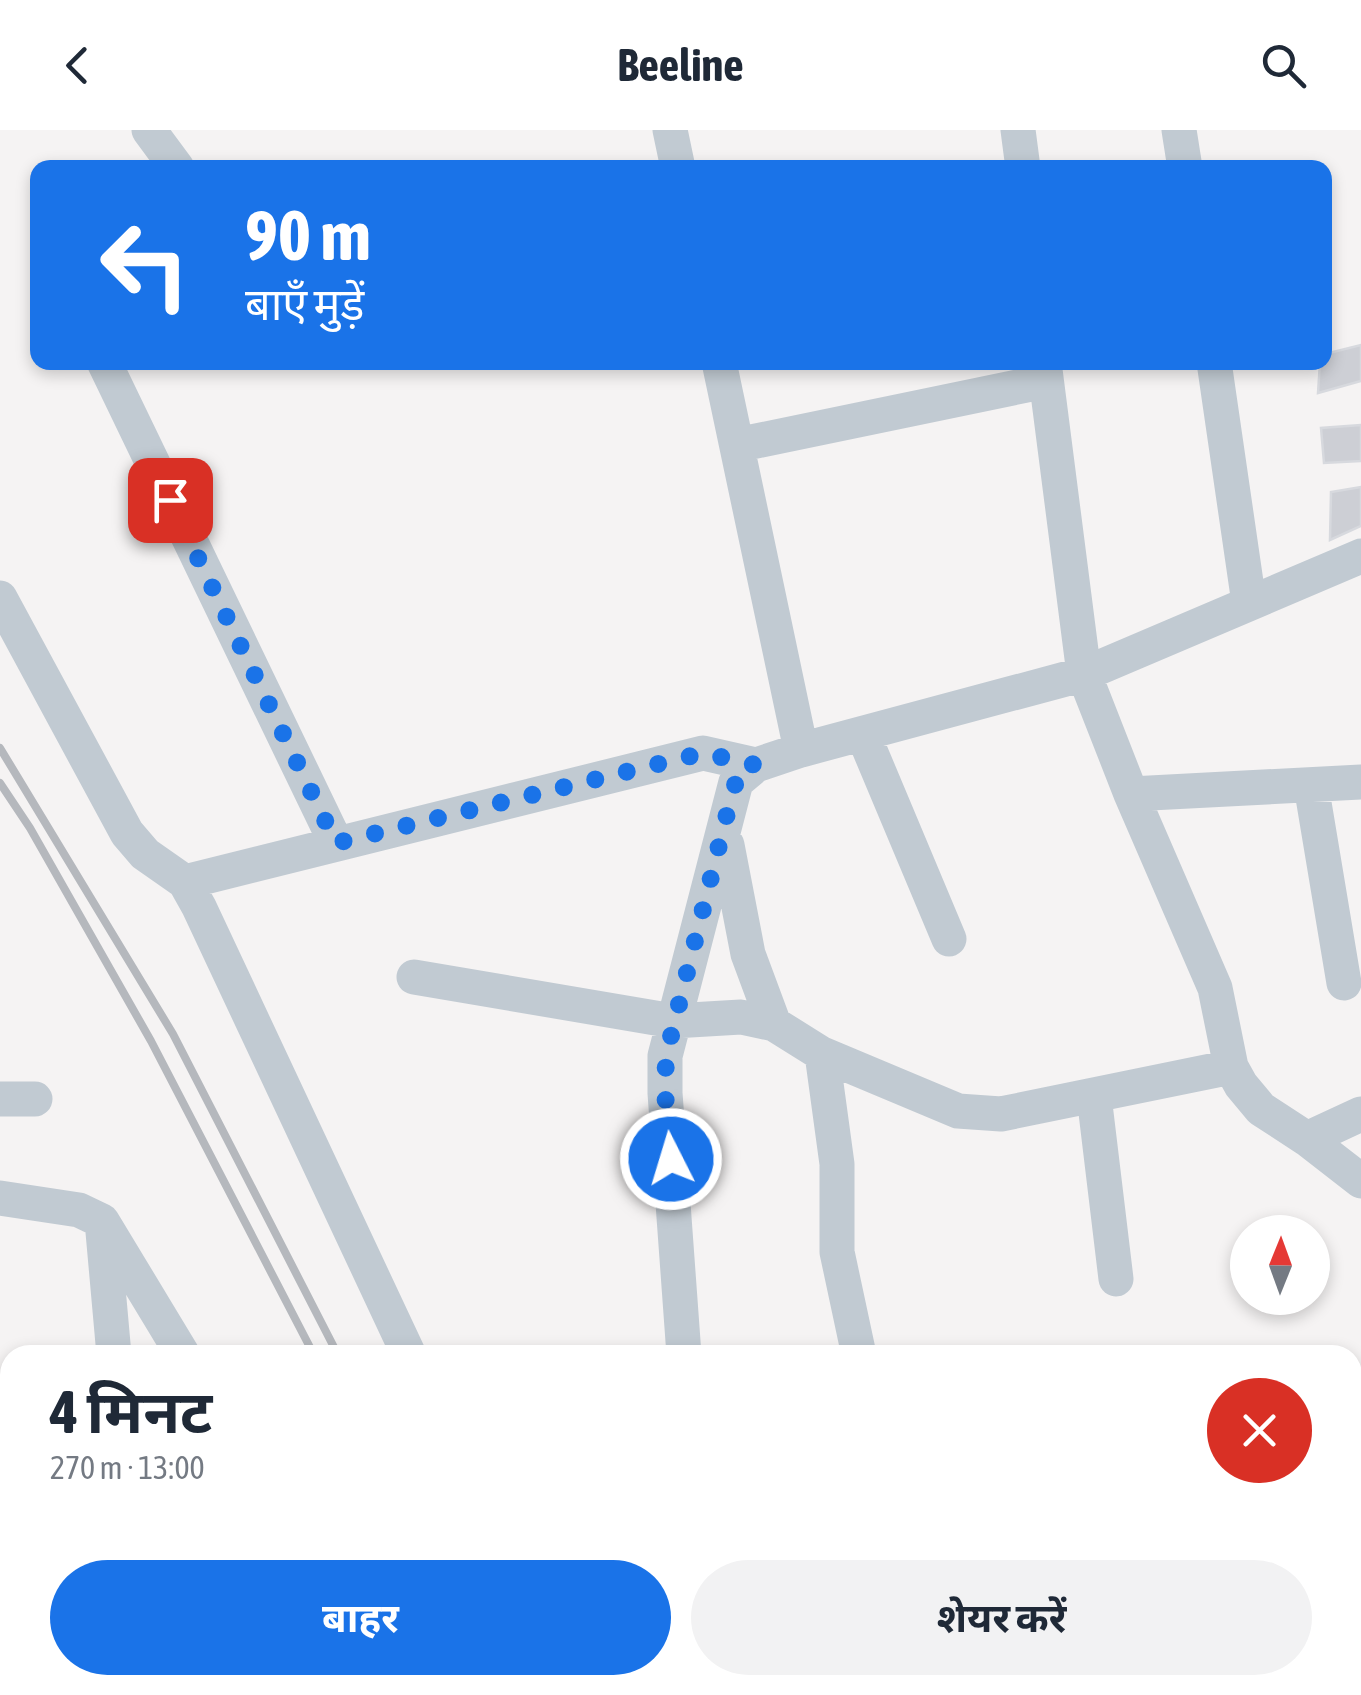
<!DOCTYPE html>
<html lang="hi">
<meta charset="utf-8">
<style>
:root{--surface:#fff;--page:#f2f2f3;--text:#1f2937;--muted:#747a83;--accent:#1a73e8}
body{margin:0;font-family:"Asap Condensed","Noto Sans Devanagari",sans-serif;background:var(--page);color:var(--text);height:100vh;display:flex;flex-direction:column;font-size:38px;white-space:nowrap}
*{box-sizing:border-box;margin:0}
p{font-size:32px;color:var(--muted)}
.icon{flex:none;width:55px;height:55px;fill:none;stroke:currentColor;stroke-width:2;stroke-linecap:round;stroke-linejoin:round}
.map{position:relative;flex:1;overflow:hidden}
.drawer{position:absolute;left:0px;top:1215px;width:1362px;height:350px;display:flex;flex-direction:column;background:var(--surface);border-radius:30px 30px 0 0;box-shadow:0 5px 15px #0003}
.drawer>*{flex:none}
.guide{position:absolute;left:30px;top:30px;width:1302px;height:210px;border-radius:20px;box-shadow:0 5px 15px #0003;background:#1a73e8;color:#fff;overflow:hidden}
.needle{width:65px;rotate:1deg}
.buttons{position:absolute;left:1230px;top:1085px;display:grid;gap:20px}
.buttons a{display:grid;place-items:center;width:100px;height:100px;border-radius:50%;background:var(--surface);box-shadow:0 5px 15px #0003;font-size:50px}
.pin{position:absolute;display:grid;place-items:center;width:85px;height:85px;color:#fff;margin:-42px;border-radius:20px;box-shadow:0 5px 15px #0006}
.me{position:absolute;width:110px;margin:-55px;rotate:355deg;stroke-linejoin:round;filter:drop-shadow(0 0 8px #0008)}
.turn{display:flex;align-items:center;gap:35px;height:210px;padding:0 50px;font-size:45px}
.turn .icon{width:130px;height:130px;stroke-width:2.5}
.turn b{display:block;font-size:70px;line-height:85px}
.round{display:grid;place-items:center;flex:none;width:105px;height:105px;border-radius:52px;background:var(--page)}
.summary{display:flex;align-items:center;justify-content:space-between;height:170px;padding:0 50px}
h1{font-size:60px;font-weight:700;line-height:75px}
.action{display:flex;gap:20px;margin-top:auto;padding:20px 50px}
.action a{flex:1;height:115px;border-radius:60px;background:var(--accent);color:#fff;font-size:40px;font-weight:700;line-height:115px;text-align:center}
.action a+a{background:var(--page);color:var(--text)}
header{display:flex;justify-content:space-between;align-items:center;height:130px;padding:0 50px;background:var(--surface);font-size:45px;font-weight:700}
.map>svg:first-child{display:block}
.building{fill:#cdcfd5;stroke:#d7d9de;stroke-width:2.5}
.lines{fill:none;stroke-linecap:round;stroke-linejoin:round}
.minor{stroke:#c1cad2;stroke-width:35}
.rail{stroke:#b5b8bd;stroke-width:8}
.route{stroke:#1a73e8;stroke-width:18;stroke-dasharray:0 32.4}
</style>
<header><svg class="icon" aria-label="back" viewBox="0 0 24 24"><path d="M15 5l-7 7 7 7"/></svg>Beeline<svg class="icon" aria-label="search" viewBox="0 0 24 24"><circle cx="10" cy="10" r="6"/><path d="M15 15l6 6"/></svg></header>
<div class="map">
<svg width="1361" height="1565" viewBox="0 0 1361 1565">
<rect width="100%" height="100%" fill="#f5f3f3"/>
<path class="building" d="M 1361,215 L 1361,251 L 1318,263 L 1320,232 L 1325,232 L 1325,224 Z
M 1361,295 L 1361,331 L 1324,333 L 1321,298 Z
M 1361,357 L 1361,396 L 1330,410 L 1331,362 Z"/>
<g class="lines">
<path class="minor" d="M 149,0 L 177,38
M 670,0 L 678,38
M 1018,0 L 1023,38
M 1179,0 L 1185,38
M 104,232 L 336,713
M 719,232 L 801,620
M 1044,232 L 1084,544 L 1131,664 L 1215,858 L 1231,937 L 1241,955 L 1261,979 L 1307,1009 L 1361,1051
M 1214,232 L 1249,473
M 737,315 L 1046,251
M 0,468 L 127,703 L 145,724 L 185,752 L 199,777 L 409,1225
M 863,604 L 949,809
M 1311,655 L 1344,853
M 1131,664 L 1361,652
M 727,715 L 748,824 L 774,894
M 185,752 L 703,623 L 756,635
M 414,847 L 673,891 L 741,887 L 774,894 L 822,924 L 958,981 L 1001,984 L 1231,937
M 822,924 L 837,1034 L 837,1122 L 859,1225
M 1094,966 L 1116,1149
M 0,969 L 35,969
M 1307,1009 L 1361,984
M 0,1068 L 79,1080 L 102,1091 L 183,1225
M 103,1102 L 114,1225
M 684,1225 L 665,963 L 665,926 L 736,652 L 756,635 L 801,620 L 1084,544 L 1361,426
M 0,1276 L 10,1276
M 1352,1412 L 1361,1409
M 123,1555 L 123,1565
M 256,1555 L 257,1565
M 574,1555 L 579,1565
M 713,1555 L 715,1565
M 776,1565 L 815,1555
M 1261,1565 L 1262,1555"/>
<path class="rail" d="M 0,618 L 173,904 L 338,1225
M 0,653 L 30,698 L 151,911 L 314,1225
M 470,1555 L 475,1565
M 495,1555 L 500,1565"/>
</g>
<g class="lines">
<path class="route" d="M 170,370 L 336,713 L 703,623 L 756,635 L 736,652 L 732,664 L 666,926 L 665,963 L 671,1029"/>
</g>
</svg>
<div class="buttons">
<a><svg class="needle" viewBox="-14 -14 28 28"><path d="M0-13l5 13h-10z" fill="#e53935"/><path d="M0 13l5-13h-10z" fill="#747a83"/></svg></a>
</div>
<div class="pin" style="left:170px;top:370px;background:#d93025"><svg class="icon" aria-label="arrive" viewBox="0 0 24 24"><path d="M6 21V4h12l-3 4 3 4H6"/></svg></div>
<svg class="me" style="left:671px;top:1029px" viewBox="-20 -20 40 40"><circle r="17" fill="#1a73e8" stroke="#fff" stroke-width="3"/><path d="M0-11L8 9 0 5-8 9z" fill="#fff"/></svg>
<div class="guide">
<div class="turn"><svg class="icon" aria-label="left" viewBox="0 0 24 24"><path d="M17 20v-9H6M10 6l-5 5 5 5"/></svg><div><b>90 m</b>बाएँ मुड़ें</div></div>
</div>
<section class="drawer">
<div class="summary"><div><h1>4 मिनट</h1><p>270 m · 13:00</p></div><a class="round" style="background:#d93025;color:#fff"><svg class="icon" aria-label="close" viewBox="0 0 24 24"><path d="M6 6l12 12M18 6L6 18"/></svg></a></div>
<div class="action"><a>बाहर</a><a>शेयर करें</a></div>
</section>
</div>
